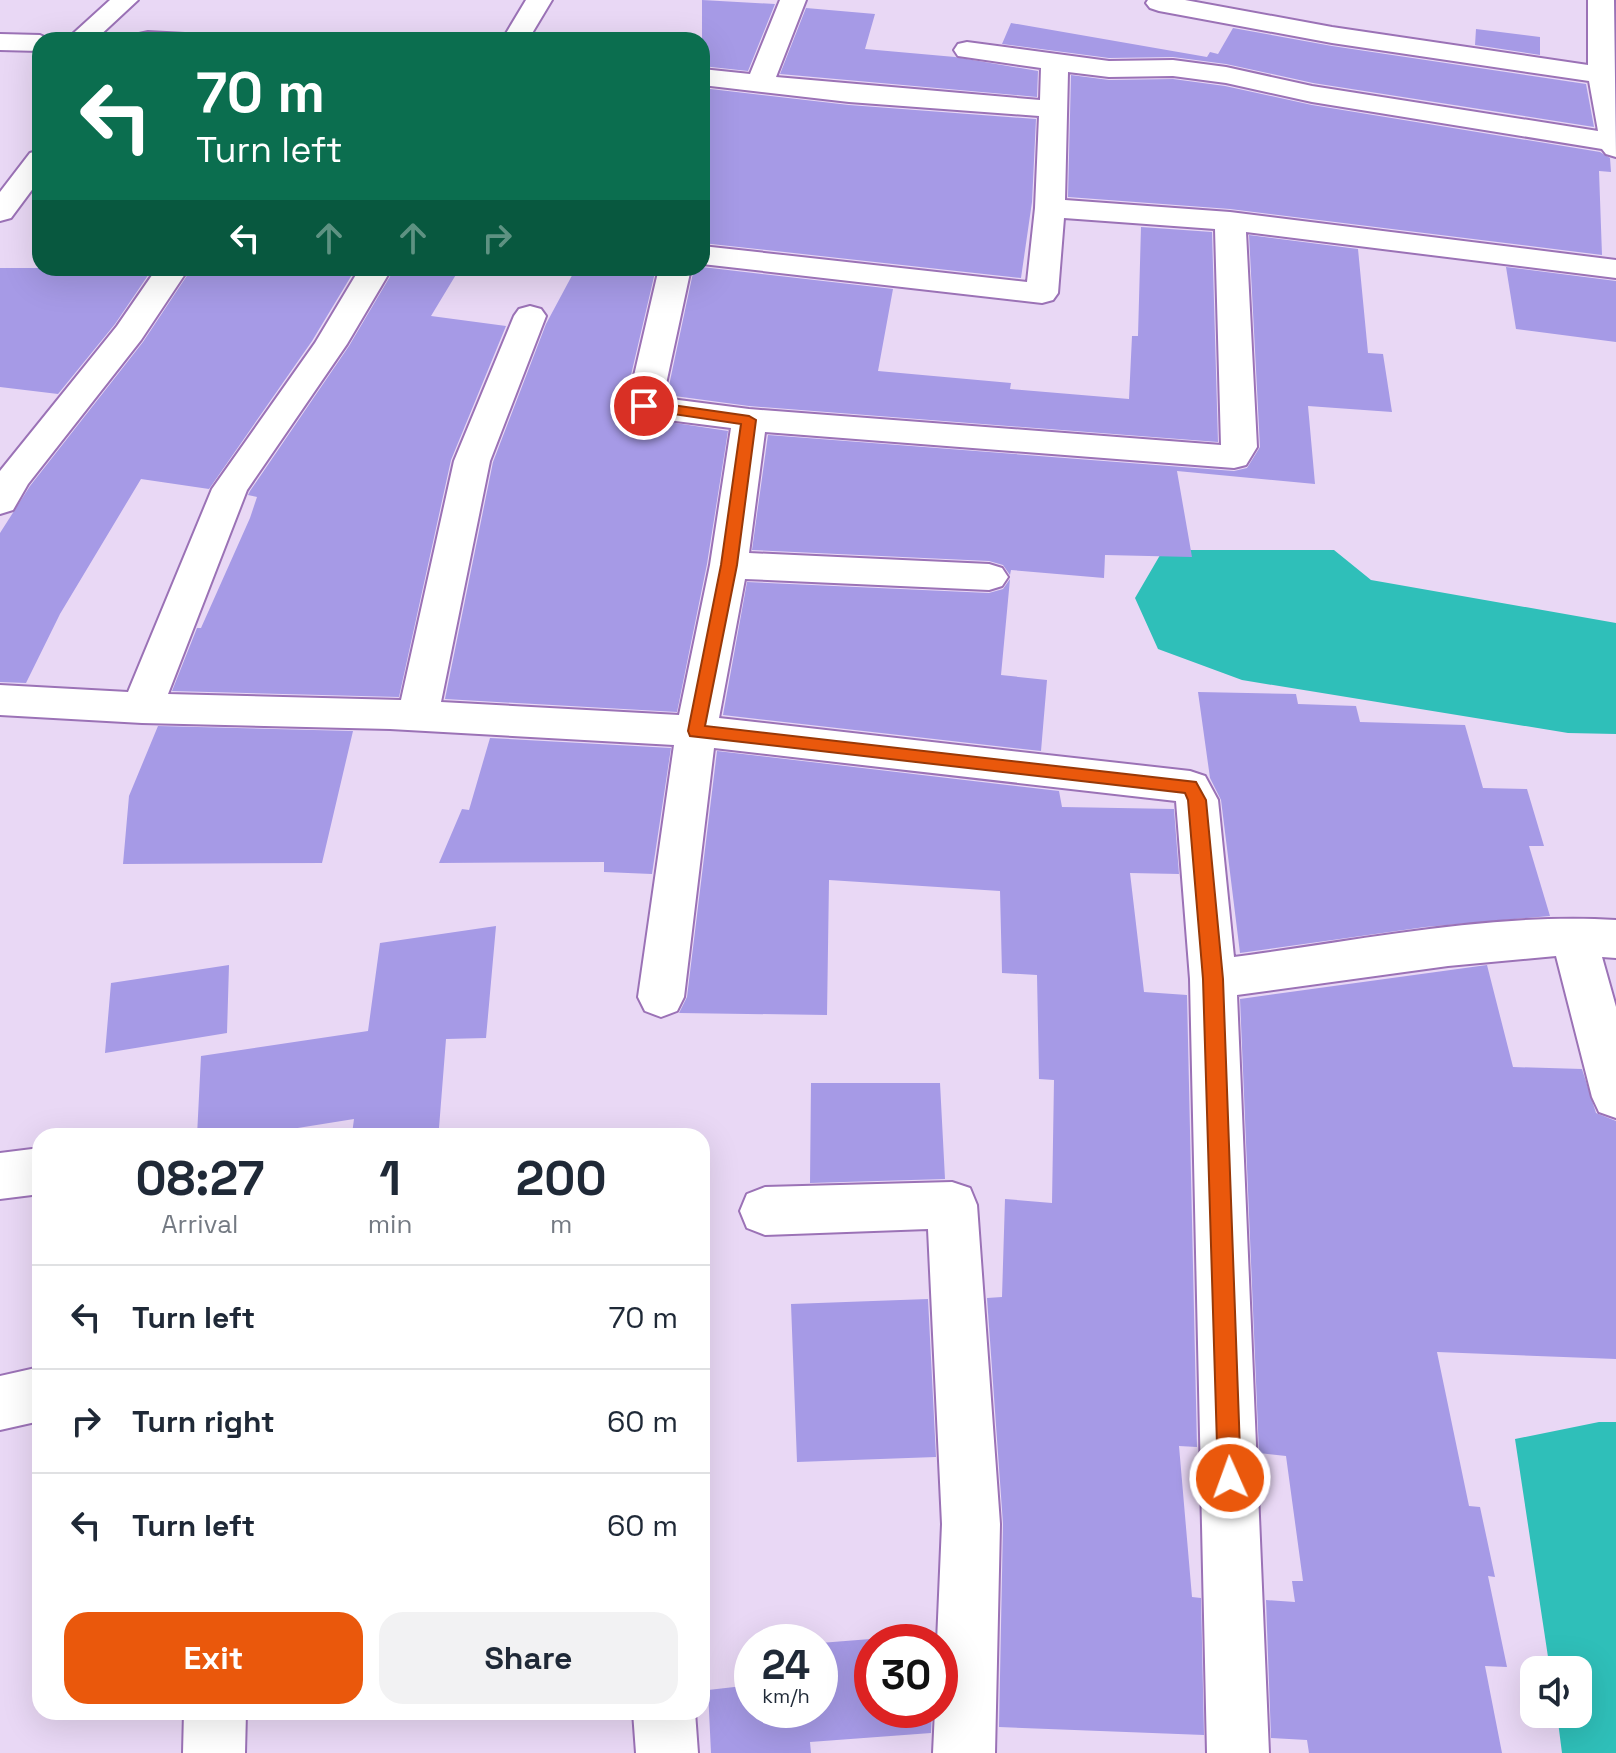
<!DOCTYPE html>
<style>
:root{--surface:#fff;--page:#f2f2f3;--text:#1f2937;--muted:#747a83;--line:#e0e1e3;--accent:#ea580c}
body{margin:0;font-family:"Space Grotesk",sans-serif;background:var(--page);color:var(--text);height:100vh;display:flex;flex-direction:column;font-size:30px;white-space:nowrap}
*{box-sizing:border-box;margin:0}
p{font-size:26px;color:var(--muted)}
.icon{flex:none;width:44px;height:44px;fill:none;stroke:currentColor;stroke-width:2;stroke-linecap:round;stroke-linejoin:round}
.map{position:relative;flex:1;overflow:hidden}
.drawer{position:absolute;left:32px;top:1128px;width:678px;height:592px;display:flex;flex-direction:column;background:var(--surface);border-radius:24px;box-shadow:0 8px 32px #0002}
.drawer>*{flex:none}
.banner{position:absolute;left:32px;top:32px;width:678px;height:244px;border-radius:24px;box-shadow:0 8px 32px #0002;background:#0b6e4f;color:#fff;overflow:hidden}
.buttons{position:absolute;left:1520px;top:1656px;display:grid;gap:16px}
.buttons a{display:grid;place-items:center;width:72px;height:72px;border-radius:16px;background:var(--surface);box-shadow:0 8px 32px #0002;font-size:40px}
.speed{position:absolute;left:734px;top:1624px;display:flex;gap:16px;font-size:40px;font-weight:700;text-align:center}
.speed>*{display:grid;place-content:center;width:104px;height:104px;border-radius:50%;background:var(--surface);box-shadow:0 8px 32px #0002;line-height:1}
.speed small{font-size:20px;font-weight:400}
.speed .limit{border:12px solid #d22;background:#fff;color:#111}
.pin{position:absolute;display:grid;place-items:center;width:68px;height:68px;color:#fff;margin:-34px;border:4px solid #fff;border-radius:50%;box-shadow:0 2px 8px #0007}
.me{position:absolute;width:88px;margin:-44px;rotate:358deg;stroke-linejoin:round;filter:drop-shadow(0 0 6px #0008)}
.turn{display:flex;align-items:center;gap:28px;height:168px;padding:0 32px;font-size:36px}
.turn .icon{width:104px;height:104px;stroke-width:2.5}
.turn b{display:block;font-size:56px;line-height:68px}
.lanes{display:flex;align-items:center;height:76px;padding:0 32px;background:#0003;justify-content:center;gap:40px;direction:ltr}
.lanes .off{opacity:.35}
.eta{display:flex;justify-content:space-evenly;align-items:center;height:136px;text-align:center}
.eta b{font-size:48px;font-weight:800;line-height:56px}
.primary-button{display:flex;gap:16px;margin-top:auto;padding:16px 32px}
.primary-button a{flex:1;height:92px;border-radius:24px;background:var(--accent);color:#fff;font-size:32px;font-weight:800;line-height:92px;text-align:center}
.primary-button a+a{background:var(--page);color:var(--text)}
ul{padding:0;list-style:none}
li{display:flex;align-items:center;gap:24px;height:104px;padding:0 32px;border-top:2px solid var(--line)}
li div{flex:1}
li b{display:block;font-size:30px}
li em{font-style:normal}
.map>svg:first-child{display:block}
.water{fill:#2fbfb9}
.building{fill:#a69ae6}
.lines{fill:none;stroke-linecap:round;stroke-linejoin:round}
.minor-casing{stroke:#9b72b6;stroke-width:4}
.minor{fill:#fff;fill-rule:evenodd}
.route{fill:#ea580c;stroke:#983908;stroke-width:2}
</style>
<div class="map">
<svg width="1616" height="1753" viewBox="0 0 1616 1753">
<rect width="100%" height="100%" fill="#e9d8f5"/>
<path class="water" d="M 1163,550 L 1334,550 L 1371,580 L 1616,623 L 1616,734 L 1568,733 L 1242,680 L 1158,649 L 1135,598 Z
M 1599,1422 L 1616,1422 L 1616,1753 L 1562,1753 L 1557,1714 L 1578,1714 L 1578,1670 L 1550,1670 L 1515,1439 Z"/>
<path class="building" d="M 702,0 L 775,4 L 748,71 L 702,66 Z
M 806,8 L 875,14 L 865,49 L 955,57 L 1038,71 L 1037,97 L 780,74 Z
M 1011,23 L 1207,57 L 1210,52 L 1218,54 L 1233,28 L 1332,46 L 1586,84 L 1594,127 L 1313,83 L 1226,64 L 1173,57 L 1109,58 L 1002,44 Z
M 1476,29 L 1540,37 L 1540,55 L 1475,45 Z
M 1071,75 L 1109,80 L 1173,79 L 1225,86 L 1312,105 L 1600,152 L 1610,158 L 1611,172 L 1599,171 L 1602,255 L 1230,209 L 1068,197 Z
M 702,88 L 849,105 L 1036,119 L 1032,202 L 1021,278 L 702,243 Z
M 1141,227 L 1212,232 L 1218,442 L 749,406 L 667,395 L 694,268 L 702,267 L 893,289 L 878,371 L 1011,383 L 1010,389 L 1129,399 L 1132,336 L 1138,336 Z
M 1249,235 L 1358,249 L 1368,353 L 1383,354 L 1392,412 L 1308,406 L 1315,484 L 1177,471 L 1192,557 L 1105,555 L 1104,578 L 1011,570 L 1010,575 L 1003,565 L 989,561 L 752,550 L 768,435 L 1234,471 L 1247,468 L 1260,447 Z
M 1506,267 L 1616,281 L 1616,342 L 1516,329 Z
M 0,268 L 153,268 L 115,324 L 58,394 L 0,387 Z
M 192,268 L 356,268 L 312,341 L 209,489 L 141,479 L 60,614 L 26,683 L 0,682 L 0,533 L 30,486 L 143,342 Z
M 395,268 L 460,268 L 431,316 L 506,326 L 451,460 L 399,697 L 172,691 L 197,628 L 201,628 L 250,518 L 257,497 L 248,495 L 250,491 L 349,346 Z
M 576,268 L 656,268 L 624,405 L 629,416 L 728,431 L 707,564 L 677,712 L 445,699 L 493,462 L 546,324 Z
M 1010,579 L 1001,675 L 1047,680 L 1041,751 L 723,715 L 747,582 L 989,593 L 1003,589 Z
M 1198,692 L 1296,694 L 1298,704 L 1356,706 L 1360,722 L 1465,725 L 1483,788 L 1527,789 L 1544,846 L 1529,846 L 1550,916 L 1425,927 L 1240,953 L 1221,800 L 1210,778 Z
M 158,726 L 353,731 L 322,863 L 123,864 L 129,796 Z
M 490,738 L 671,748 L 652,874 L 604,872 L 604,862 L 439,863 L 462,809 L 469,810 Z
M 717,751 L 1059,791 L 1062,807 L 1174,809 L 1179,874 L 1130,873 L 1144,992 L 1187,995 L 1197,1447 L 1179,1446 L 1192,1597 L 1201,1598 L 1204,1735 L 999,1727 L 1003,1524 L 987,1298 L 1002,1297 L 1005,1199 L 1052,1203 L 1054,1080 L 1039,1079 L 1037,975 L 1002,973 L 1000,891 L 829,880 L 827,1015 L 679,1013 L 687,997 Z
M 496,926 L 486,1038 L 446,1039 L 439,1128 L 352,1134 L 354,1119 L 248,1136 L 197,1136 L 201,1056 L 368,1031 L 380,943 Z
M 229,965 L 227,1033 L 105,1053 L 111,983 Z
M 1487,965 L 1513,1067 L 1582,1069 L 1596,1113 L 1616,1121 L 1616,1359 L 1437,1352 L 1469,1506 L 1480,1507 L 1495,1577 L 1488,1576 L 1507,1667 L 1485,1666 L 1502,1753 L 1309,1753 L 1307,1740 L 1271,1738 L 1266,1600 L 1295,1602 L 1292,1581 L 1303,1581 L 1286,1456 L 1259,1453 L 1240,999 Z
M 811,1083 L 940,1083 L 945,1179 L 810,1183 Z
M 928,1299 L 936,1457 L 797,1462 L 791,1304 Z
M 934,1634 L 934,1642 L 872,1642 L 872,1710 L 932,1710 L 931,1733 L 810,1742 L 811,1753 L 711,1753 L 708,1690 L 752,1685 L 752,1710 L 820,1710 L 820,1643 Z"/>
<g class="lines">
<g class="minor-casing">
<path id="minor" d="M 110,0 L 138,0 L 95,40 L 66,40 Z
M 526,0 L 552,0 L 528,40 L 502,40 Z
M 780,0 L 806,0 L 776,77 L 1040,100 L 1041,68 L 958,56 L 954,50 L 958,44 L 967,42 L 1109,61 L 1173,60 L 1226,67 L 1312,86 L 1598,131 L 1589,81 L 1332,43 L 1159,11 L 1150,8 L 1146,3 L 1148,0 L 1185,0 L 1332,27 L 1588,65 L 1588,0 L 1614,0 L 1616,157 L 1606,154 L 1602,149 L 1312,102 L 1226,83 L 1173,76 L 1109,77 L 1068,72 L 1065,200 L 1230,212 L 1616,260 L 1616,278 L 1246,232 L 1257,447 L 1246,465 L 1234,468 L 765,432 L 749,553 L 989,564 L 1002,568 L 1008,577 L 1002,586 L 989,590 L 745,579 L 719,718 L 1190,771 L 1205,776 L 1218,800 L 1234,957 C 1356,941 1494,912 1616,920 L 1616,958 L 1602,957 L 1616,1007 L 1616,1118 L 1599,1112 L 1592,1097 L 1556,956 L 1448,966 L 1237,995 L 1269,1753 L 1207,1753 L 1190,979 L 1176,801 L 714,748 L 684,997 L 677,1011 L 661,1017 L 645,1011 L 638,997 L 674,745 L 390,729 L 142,723 L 0,715 L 0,685 L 128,692 L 212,489 L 315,343 L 360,268 L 392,268 L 347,344 L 247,490 L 168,694 L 401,700 L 454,461 L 514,316 L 519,309 L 530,306 L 541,309 L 546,316 L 490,461 L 441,702 L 679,715 L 710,565 L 731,428 L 644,417 L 632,414 L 627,406 L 659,268 L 691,268 L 663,398 L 749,409 L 1221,445 L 1215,229 L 1064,218 L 1058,293 L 1053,300 L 1042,303 L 702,264 L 702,246 L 1027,282 L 1035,208 L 1039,116 L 849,102 L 702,85 L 702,69 L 750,74 Z
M 148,32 L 185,34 L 189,40 L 135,40 L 139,34 Z
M 0,34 L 40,35 L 51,40 L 40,40 L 40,51 L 0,50 Z
M 40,150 L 40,179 L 11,218 L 0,221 L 0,192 L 30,153 Z
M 157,268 L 189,268 L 141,340 L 28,484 L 13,510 L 0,514 L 0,471 L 117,326 Z
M 40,1148 L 40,1194 L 0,1199 L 0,1153 Z
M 952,1182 L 970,1188 L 977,1205 L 1000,1524 L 995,1753 L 933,1753 L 935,1710 L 940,1710 L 940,1642 L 937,1642 L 942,1524 L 928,1229 L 765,1235 L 747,1228 L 740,1211 L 747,1194 L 765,1187 Z
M 40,1367 L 40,1421 L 0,1430 L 0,1376 Z
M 184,1712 L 246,1712 L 245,1753 L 183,1753 Z
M 633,1712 L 695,1712 L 698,1753 L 636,1753 Z"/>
</g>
<use href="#minor" class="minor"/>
</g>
<path class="route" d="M 644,401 L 749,416 L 756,420 L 737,565 L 705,726 L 1196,782 L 1206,800 L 1223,979 L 1241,1478 L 1238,1487 L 1230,1490 L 1221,1487 L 1218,1478 L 1203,979 L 1188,800 L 1185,793 L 690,736 L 688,731 L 721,565 L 741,424 L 639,409 L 639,402 Z"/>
</svg>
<div class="buttons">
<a><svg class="icon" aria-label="sound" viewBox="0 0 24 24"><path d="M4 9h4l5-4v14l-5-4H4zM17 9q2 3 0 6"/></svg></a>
</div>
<div class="speed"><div>24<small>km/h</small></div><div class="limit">30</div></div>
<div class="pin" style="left:644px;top:406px;background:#d93025"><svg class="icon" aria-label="arrive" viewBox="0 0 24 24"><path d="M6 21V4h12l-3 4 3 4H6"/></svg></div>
<svg class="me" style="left:1230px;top:1478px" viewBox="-20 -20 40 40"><circle r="17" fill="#ea580c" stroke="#fff" stroke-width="3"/><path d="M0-11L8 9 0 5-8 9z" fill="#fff"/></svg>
<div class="banner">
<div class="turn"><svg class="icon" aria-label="left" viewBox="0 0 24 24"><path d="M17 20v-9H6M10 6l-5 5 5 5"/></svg><div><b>70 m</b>Turn left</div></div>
<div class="lanes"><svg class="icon" aria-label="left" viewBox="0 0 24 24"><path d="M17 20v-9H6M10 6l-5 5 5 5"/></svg><svg class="icon off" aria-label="ahead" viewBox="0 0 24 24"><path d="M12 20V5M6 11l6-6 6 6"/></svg><svg class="icon off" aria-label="ahead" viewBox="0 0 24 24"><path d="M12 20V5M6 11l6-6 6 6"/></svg><svg class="icon off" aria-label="right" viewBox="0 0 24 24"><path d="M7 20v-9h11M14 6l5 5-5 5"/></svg></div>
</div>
<section class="drawer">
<div class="eta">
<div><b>08:27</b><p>Arrival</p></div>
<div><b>1</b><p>min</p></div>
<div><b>200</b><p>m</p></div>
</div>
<ul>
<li><svg class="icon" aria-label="left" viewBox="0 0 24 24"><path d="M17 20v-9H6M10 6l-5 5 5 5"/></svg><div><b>Turn left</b></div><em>70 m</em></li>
<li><svg class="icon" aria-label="right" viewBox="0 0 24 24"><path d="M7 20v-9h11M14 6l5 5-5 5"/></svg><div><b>Turn right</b></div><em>60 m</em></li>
<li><svg class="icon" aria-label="left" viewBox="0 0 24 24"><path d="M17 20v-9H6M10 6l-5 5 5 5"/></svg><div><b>Turn left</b></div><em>60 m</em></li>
</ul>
<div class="primary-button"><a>Exit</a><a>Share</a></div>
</section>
</div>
